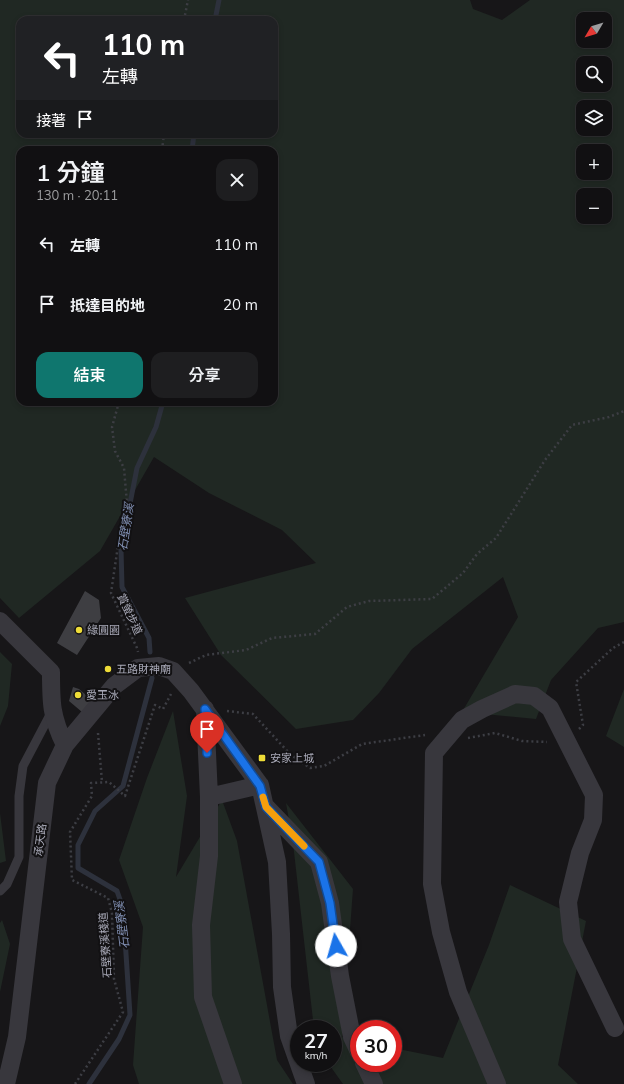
<!DOCTYPE html>
<html lang="zh-TW">
<meta charset="utf-8">
<style>
:root{--surface:#111012;--page:#1e1e20;--text:#f1f3f6;--muted:#9c9d9f;--line:#303032;--accent:#0f766e}
body{margin:0;font-family:Mulish,"Noto Sans TC",sans-serif;background:var(--page);color:var(--text);height:100vh;display:flex;flex-direction:column;font-size:15px;white-space:nowrap}
*{box-sizing:border-box;margin:0}
p{font-size:13px;color:var(--muted)}
.icon{flex:none;width:22px;height:22px;fill:none;stroke:currentColor;stroke-width:2;stroke-linecap:round;stroke-linejoin:round}
.map{position:relative;flex:1;overflow:hidden}
.details{position:absolute;left:16px;top:146px;width:262px;height:260px;display:flex;flex-direction:column;background:var(--surface);border-radius:12px;box-shadow:0 2px 6px #0003,0 0 0 1px var(--line)}
.details>*{flex:none}
.hud{position:absolute;left:16px;top:16px;width:262px;height:122px;border-radius:12px;box-shadow:0 2px 6px #0003,0 0 0 1px var(--line);background:#202124;color:#fff;overflow:hidden}
.needle{width:26px;rotate:232deg}
.tools{position:absolute;left:576px;top:12px;display:grid;gap:8px}
.tools a{display:grid;place-items:center;width:36px;height:36px;border-radius:8px;background:var(--surface);box-shadow:0 2px 6px #0003,0 0 0 1px var(--line);font-size:20px}
.speed{position:absolute;left:290px;top:1020px;display:flex;gap:8px;font-size:20px;font-weight:700;text-align:center}
.speed>*{display:grid;place-content:center;width:52px;height:52px;border-radius:50%;background:var(--surface);box-shadow:0 2px 6px #0003,0 0 0 1px var(--line);line-height:1}
.speed small{font-size:10px;font-weight:400}
.speed .limit{border:6px solid #d22;background:#fff;color:#111}
.pin{position:absolute;display:grid;place-items:center;width:34px;height:34px;color:#fff;margin:-41px -17px;border-radius:50% 50% 50% 0;rotate:-45deg;box-shadow:0 0 4px #0007}
.pin .icon{rotate:45deg}
.me{position:absolute;width:44px;margin:-22px;rotate:353deg;stroke-linejoin:round;filter:drop-shadow(0 0 3px #0008)}
.turn{display:flex;align-items:center;gap:14px;height:84px;padding:0 20px;font-size:18px}
.turn .icon{width:52px;height:52px;stroke-width:2.5}
.turn b{display:block;font-size:28px;line-height:34px}
.then{display:flex;align-items:center;height:38px;padding:0 20px;background:#0003;gap:8px;font-size:15px}
.round{display:grid;place-items:center;flex:none;width:42px;height:42px;border-radius:12px;background:var(--page)}
.summary{display:flex;align-items:center;justify-content:space-between;height:68px;padding:0 20px}
h1{font-size:24px;font-weight:600;line-height:30px}
.button{display:flex;gap:8px;margin-top:auto;padding:8px 20px}
.button a{flex:1;height:46px;border-radius:12px;background:var(--accent);color:#fff;font-size:16px;font-weight:600;line-height:46px;text-align:center}
.button a+a{background:var(--page);color:var(--text)}
ul{padding:0;list-style:none}
li{display:flex;align-items:center;gap:12px;height:60px;padding:0 20px}
li div{flex:1}
li b{display:block;font-size:15px}
li em{font-style:normal}
.map>svg:first-child{display:block}
.green{fill:#202823;fill-rule:evenodd}
.lines{fill:none;stroke-linecap:round;stroke-linejoin:round}
.stream{stroke:#2d313c;stroke-width:5}
.building{fill:#3e3e42}
.path{stroke:#3d3e44;stroke-width:2.5;stroke-dasharray:2 3;stroke-linecap:butt}
.lane{stroke:#38373d;stroke-width:9}
.street{stroke:#38373d;stroke-width:18}
.route-casing{stroke:#114b97;stroke-width:10}
.route{stroke:#1a73e8;stroke-width:7}
.slow{stroke:#f59e0b;stroke-width:7}
.poi-dot{fill:#eedc38;stroke:#121113;stroke-width:1.5}
.labels{text-anchor:middle;stroke-width:4;stroke-linejoin:round;paint-order:stroke}
.street-label{font-size:11px;fill:#a9aab8;stroke:#121113}
.poi-label{font-size:11px;fill:#a9aab8;stroke:#121113;text-anchor:start}
.water-label{font-size:12px;font-style:italic;fill:#808fb2;stroke:#121113}
</style>
<div class="map">
<svg width="624" height="1084" viewBox="0 0 624 1084">
<rect width="100%" height="100%" fill="#171618"/>
<path class="green" d="M 0,0 L 470,0 L 473,9 L 502,20 L 530,0 L 624,0 L 624,622 L 598,628 L 551,680 L 536,719 L 462,712 L 518,617 L 503,577 L 412,649 L 379,693 L 353,720 L 296,729 L 221,655 L 185,598 L 316,563 L 282,530 L 209,493 L 154,457 L 100,551 L 19,618 L 0,598 ZM 583,19 L 605,19 L 605,41 L 583,41 ZM 20,20 L 274,20 L 274,134 L 20,134 ZM 583,63 L 605,63 L 605,85 L 583,85 ZM 583,107 L 605,107 L 605,129 L 583,129 ZM 20,150 L 274,150 L 274,402 L 20,402 ZM 583,151 L 605,151 L 605,173 L 583,173 ZM 583,195 L 605,195 L 605,217 L 583,217 Z
M 0,652 L 12,664 L 8,706 L 0,726 Z
M 624,689 L 624,747 L 606,736 Z
M 173,711 L 187,796 L 176,877 L 222,800 L 237,841 L 277,1060 L 293,1084 L 139,1084 L 133,1065 L 143,927 L 119,860 L 147,778 Z
M 286,803 L 353,889 L 342,1037 L 359,1040 L 359,1063 L 393,1063 L 393,1048 L 443,1058 L 489,945 L 510,885 L 586,921 L 558,1065 L 578,1084 L 343,1084 L 328,1063 L 333,1063 L 333,1029 L 314,1029 L 293,843 Z
M 0,813 L 6,861 L 0,863 Z
M 2,920 L 10,944 L 0,992 L 0,923 Z"/>
<g class="lines">
<path class="stream" d="M 215,20 L 219,0
M 192,150 L 194,134
M 150,652 L 149,638 L 122,587 L 121,549 L 137,468 L 156,427 L 163,402
M 89,1084 L 119,1039 L 130,1015 L 123,908 L 117,891 L 78,868 L 78,845 L 95,811 L 123,786 L 152,678"/>
</g>
<path class="building" d="M 85,591 L 99,600 L 101,618 L 77,655 L 57,643 Z
M 73,687 L 79,689 L 93,701 L 82,712 L 69,701 Z"/>
<g class="lines">
<path class="path" d="M 184,20 L 188,0
M 162,150 L 164,134
M 119,402 L 112,427 L 115,451 L 124,468 L 127,504 L 120,532 L 111,593 L 137,648 L 138,652
M 189,663 L 206,655 L 246,650 L 272,638 L 315,634 L 347,607 L 369,601 L 432,599 L 463,573 L 477,554 L 496,538 L 545,460 L 572,425 L 609,417 L 624,411
M 227,711 L 253,714 L 290,754 L 310,768 L 324,766 L 362,744 L 425,735
M 579,729 L 583,725 L 576,682 L 613,648 L 624,642
M 98,733 L 102,782
M 468,738 L 495,733 L 522,741 L 547,742
M 75,1084 L 123,1012 L 114,979 L 112,913 L 108,898 L 72,880 L 70,832 L 92,796 L 91,783 L 109,782 L 125,796 L 155,705 L 163,709 L 171,694"/>
<path class="lane" d="M 0,891 L 7,884 L 19,857 L 19,796 L 23,766 L 52,711"/>
<path class="street" d="M 0,621 L 51,672 C 51,702 51,717 65,745
M 205,709 L 209,797 L 209,856 L 201,925 L 203,997 L 233,1084
M 209,797 L 260,785
M 266,807 L 319,862 L 330,903 L 340,976 L 352,1037 L 359,1052
M 364,1063 L 374,1084
M 6,1084 L 17,1037 L 47,783 L 65,745 L 114,686 L 138,668 L 159,666 L 173,671 L 191,691 L 260,785 L 277,862 L 281,934 L 282,987 L 289,1036 L 306,1084
M 497,1084 L 458,992 L 441,932 L 432,884 L 434,753 L 462,720 L 482,709 L 515,694 L 534,696 L 550,708 L 594,795 L 593,820 L 580,853 L 568,902 L 572,939 L 615,1028"/>
</g>
<g class="lines">
<g class="route-casing">
<path id="route" d="M 207,753 L 205,709 L 260,786 L 266,807 L 319,862 L 330,903 L 336,946"/>
</g>
<use href="#route" class="route"/>
<path class="slow" d="M 263,797 L 266,807 L 304,846"/>
</g>
<g class="poi-dot">
<circle cx="79" cy="630" r="4"/>
<circle cx="108" cy="669" r="4"/>
<circle cx="78" cy="695" r="4"/>
<rect x="258" y="754" width="8" height="8" rx="2"/>
</g>
<g class="labels">
<g class="street-label">
<text transform="translate(130 614) rotate(65)" y="4">賞螢步道</text>
<text transform="translate(40 840) rotate(-83)" y="4">承天路</text>
<text transform="translate(105 945) rotate(-94)" y="4">石壁寮溪棧道</text>
</g>
<g class="poi-label">
<text x="87" y="634">緣圓園</text>
<text x="116" y="673">五路財神廟</text>
<text x="86" y="699">愛玉冰</text>
<text x="270" y="762">安家上城</text>
</g>
<g class="water-label">
<text transform="translate(126 527) rotate(-81)" y="4">石壁寮溪</text>
<text transform="translate(122 925) rotate(-97)" y="4">石壁寮溪</text>
</g>
</g>
</svg>
<div class="tools">
<a><svg class="needle" viewBox="-14 -14 28 28"><path d="M0-13l5 13h-10z" fill="#e53935"/><path d="M0 13l5-13h-10z" fill="#9c9d9f"/></svg></a>
<a><svg class="icon" aria-label="search" viewBox="0 0 24 24"><circle cx="10" cy="10" r="6"/><path d="M15 15l6 6"/></svg></a>
<a><svg class="icon" aria-label="layers" viewBox="0 0 24 24"><path d="M12 4l9 5-9 5-9-5zM3 14l9 5 9-5"/></svg></a>
<a>+</a>
<a>−</a>
</div>
<div class="speed"><div>27<small>km/h</small></div><div class="limit">30</div></div>
<div class="pin" style="left:207px;top:753px;background:#d93025"><svg class="icon" aria-label="arrive" viewBox="0 0 24 24"><path d="M6 21V4h12l-3 4 3 4H6"/></svg></div>
<svg class="me" style="left:336px;top:946px" viewBox="-20 -20 40 40"><circle r="19" fill="#fff"/><path d="M0-13L10 11 0 6-10 11z" fill="#1a73e8"/></svg>
<div class="hud">
<div class="turn"><svg class="icon" aria-label="left" viewBox="0 0 24 24"><path d="M17 20v-9H6M10 6l-5 5 5 5"/></svg><div><b>110 m</b>左轉</div></div>
<div class="then">接著<svg class="icon" aria-label="arrive" viewBox="0 0 24 24"><path d="M6 21V4h12l-3 4 3 4H6"/></svg></div>
</div>
<section class="details">
<div class="summary"><div><h1>1 分鐘</h1><p>130 m · 20:11</p></div><a class="round"><svg class="icon" aria-label="close" viewBox="0 0 24 24"><path d="M6 6l12 12M18 6L6 18"/></svg></a></div>
<ul>
<li><svg class="icon" aria-label="left" viewBox="0 0 24 24"><path d="M17 20v-9H6M10 6l-5 5 5 5"/></svg><div><b>左轉</b></div><em>110 m</em></li>
<li><svg class="icon" aria-label="arrive" viewBox="0 0 24 24"><path d="M6 21V4h12l-3 4 3 4H6"/></svg><div><b>抵達目的地</b></div><em>20 m</em></li>
</ul>
<div class="button"><a>結束</a><a>分享</a></div>
</section>
</div>
